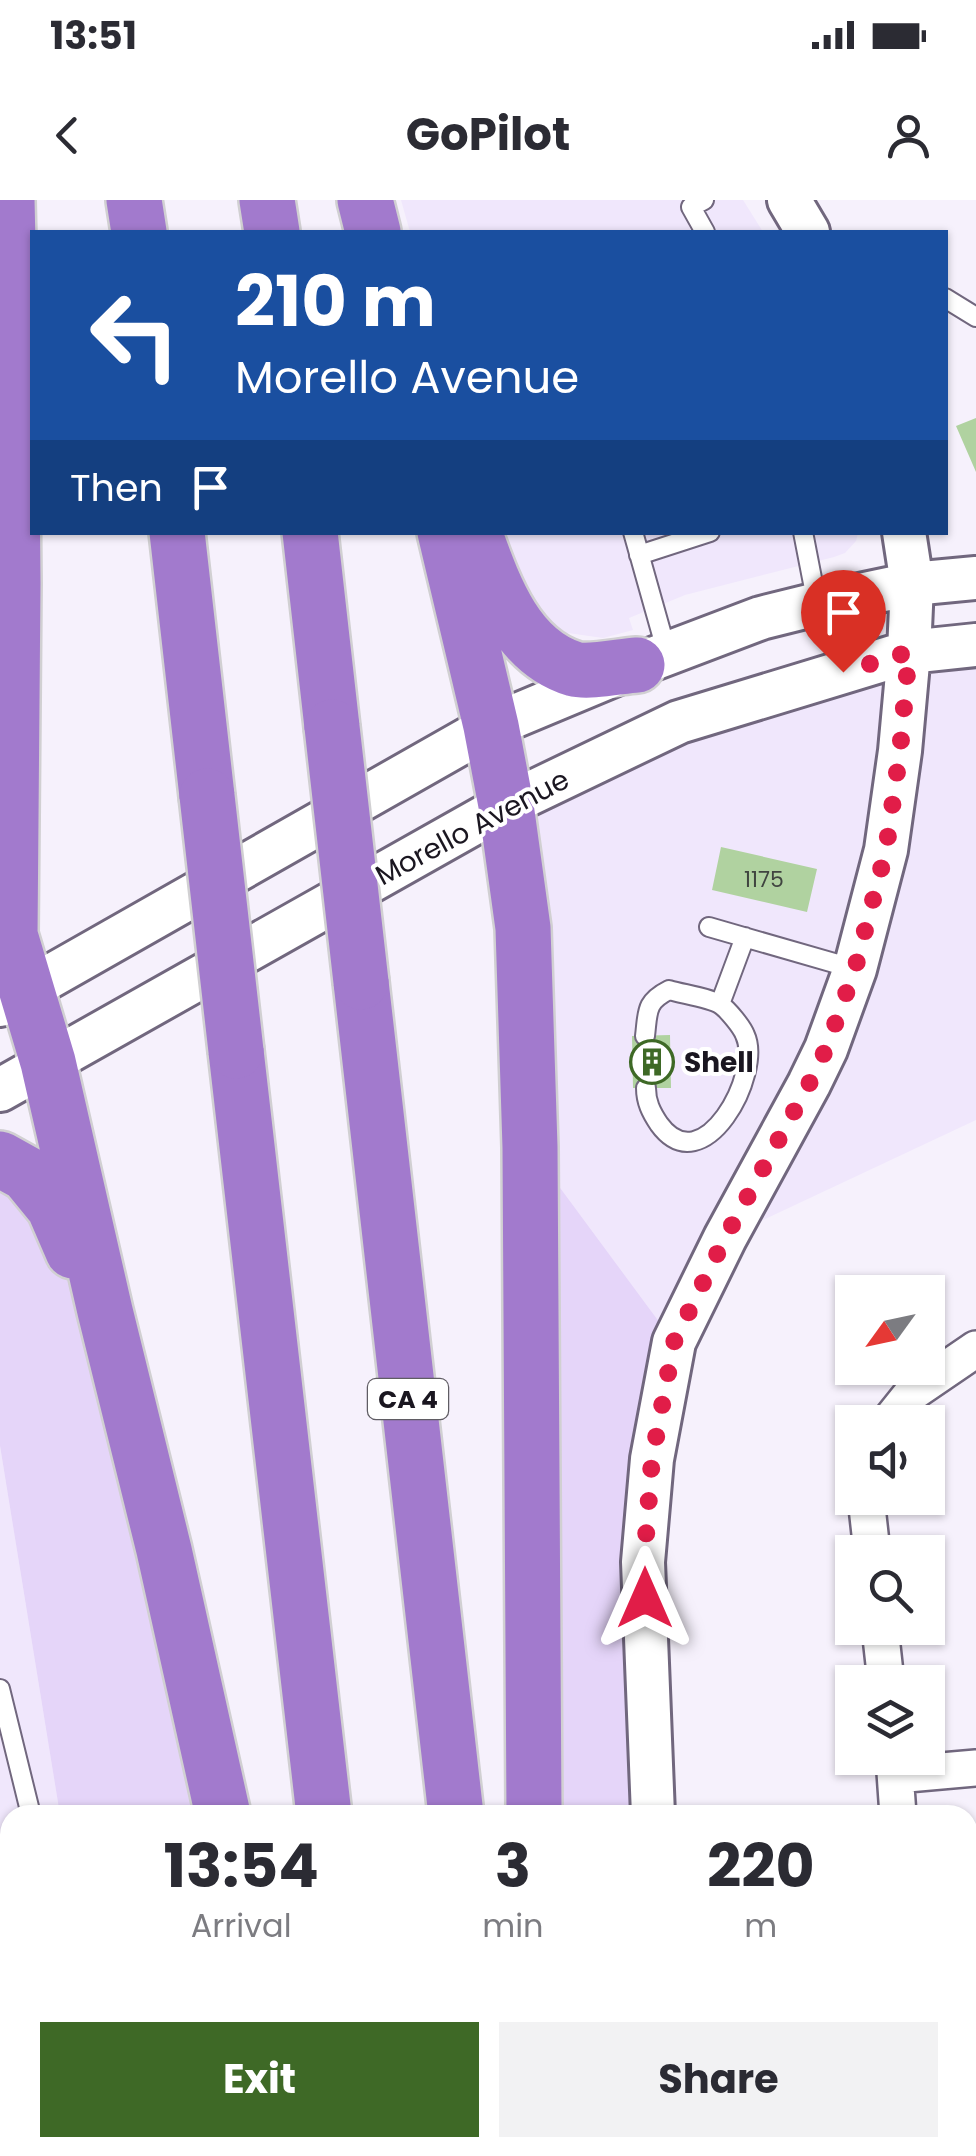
<!DOCTYPE html>
<style>
:root{--surface:#fff;--page:#f2f2f3;--text:#2b2b33;--muted:#7c7c81;--accent:#3e6926}
body{margin:0;font-family:Poppins,sans-serif;background:var(--page);color:var(--text);height:100vh;display:flex;flex-direction:column;font-size:38px;white-space:nowrap}
*{box-sizing:border-box;margin:0}
p{font-size:32px;color:var(--muted)}
.icon{flex:none;width:55px;height:55px;fill:none;stroke:currentColor;stroke-width:2;stroke-linecap:round;stroke-linejoin:round}
.map{position:relative;flex:1;overflow:hidden}
.details{position:absolute;left:0px;top:1605px;width:978px;height:352px;display:flex;flex-direction:column;background:var(--surface);border-radius:30px 30px 0 0;box-shadow:0 2px 8px #0004}
.details>*{flex:none}
.guide{position:absolute;left:30px;top:30px;width:918px;height:305px;border-radius:0px;box-shadow:0 2px 8px #0004;background:#1a4fa0;color:#fff;overflow:hidden}
.needle{width:65px;rotate:237deg}
.tools{position:absolute;left:835px;top:1075px;display:grid;gap:20px}
.tools a{display:grid;place-items:center;width:110px;height:110px;border-radius:0px;background:var(--surface);box-shadow:0 2px 8px #0004;font-size:50px}
.pin{position:absolute;display:grid;place-items:center;width:85px;height:85px;color:#fff;margin:-102px -42px;border-radius:50% 50% 50% 0;rotate:-45deg;box-shadow:0 0 10px #0007}
.pin .icon{rotate:45deg}
.me{position:absolute;width:110px;margin:-55px;rotate:0deg;stroke-linejoin:round;filter:drop-shadow(0 0 8px #0008)}
.turn{display:flex;align-items:center;gap:35px;height:210px;padding:0 40px;font-size:45px}
.turn .icon{width:130px;height:130px;stroke-width:2.5}
.turn b{display:block;font-size:70px;line-height:85px}
.then{display:flex;align-items:center;height:95px;padding:0 40px;background:#0003;gap:20px;font-size:38px}
.eta{display:flex;justify-content:space-evenly;align-items:center;height:170px;text-align:center}
.eta b{font-size:60px;font-weight:700;line-height:70px}
.button{display:flex;gap:20px;margin-top:auto;padding:20px 40px}
.button a{flex:1;height:115px;border-radius:0px;background:var(--accent);color:#fff;font-size:40px;font-weight:700;line-height:115px;text-align:center}
.button a+a{background:var(--page);color:var(--text)}
.status{display:flex;justify-content:space-between;align-items:center;height:70px;padding:0 50px;background:var(--surface);direction:ltr}
.status svg{height:28px;fill:currentColor}
header{display:flex;justify-content:space-between;align-items:center;height:130px;padding:0 40px;background:var(--surface);font-size:45px;font-weight:700}
.map>svg:first-child{display:block}
.built{fill:#f0e7fc}
.green{fill:#e5d5f9}
.building{fill:#b0d2a0}
.lines{fill:none;stroke-linecap:round;stroke-linejoin:round}
.service-casing{stroke:#71677e;stroke-width:22}
.minor-casing{stroke:#71677e;stroke-width:40}
.tertiary-casing{stroke:#71677e;stroke-width:48}
.motorway-casing{stroke:#d1d0d2;stroke-width:60}
.service{stroke:#fff;stroke-width:18}
.minor{stroke:#fff;stroke-width:35}
.tertiary{stroke:#fff;stroke-width:42}
.motorway{stroke:#a27acd;stroke-width:55}
.motorway-bridge-casing{stroke:#d1d0d2;stroke-width:60;stroke-linecap:butt}
.motorway-bridge{stroke:#a27acd;stroke-width:55}
.route{stroke:#e11d48;stroke-width:18;stroke-dasharray:0 32.4}
.labels{text-anchor:middle;stroke-width:8;stroke-linejoin:round;paint-order:stroke}
.number-label{font-size:22px;fill:#404540}
.shield{fill:#fff;stroke:#5f5c63;stroke-width:2.5}
.shield-label{font-size:25px;font-weight:bold;fill:#1a1620}
.street-label{font-size:28px;fill:#1a1620;stroke:#fff}
.poi-label{font-size:28px;font-weight:bold;fill:#1a1620;stroke:#fff;text-anchor:start}
</style>
<div class="status"><b>13:51</b><svg viewBox="0 0 49 12"><path d="M0 12V9h3v3zM5 12V6h3v6zM10 12V3h3v9zM15 12V0h3v12zM26 1h20v11H26zM47 4h2v5h-2z"/></svg></div>
<header><svg class="icon" aria-label="back" viewBox="0 0 24 24"><path d="M15 5l-7 7 7 7"/></svg>GoPilot<svg class="icon" aria-label="person" viewBox="0 0 24 24"><circle cx="12" cy="8" r="4"/><path d="M4 21q1-7 8-7t8 7"/></svg></header>
<div class="map">
<svg width="976" height="1956" viewBox="0 0 976 1956">
<rect width="100%" height="100%" fill="#f6f1fc"/>
<path class="built" d="M 401,0 L 743,0 L 763,32 L 410,32 Z
M 500,333 L 858,333 L 856,341 L 845,353 L 834,357 L 685,395 L 629,418 L 633,430 L 603,438 L 568,433 L 564,443 L 542,432 Z
M 976,445 L 976,920 L 725,1038 L 674,1142 L 530,947 L 506,605 L 679,522 Z
M 0,1246 L 60,1615 L 10,1615 L 10,1948 L 168,1948 L 171,1956 L 0,1956 Z"/>
<path class="green" d="M 530,947 L 674,1142 L 653,1615 L 534,1615 Z
M 0,959 L 54,1007 L 223,1615 L 60,1615 L 0,1246 Z
M 168,1948 L 298,1948 L 300,1956 L 171,1956 Z
M 537,1948 L 681,1948 L 682,1956 L 537,1956 Z"/>
<path class="building" d="M 976,218 L 976,272 L 956,226 Z
M 721,647 L 817,669 L 807,712 L 712,690 Z
M 670,835 L 671,888 L 633,888 L 632,836 Z
M 0,1675 L 10,1690 L 10,1786 L 0,1792 Z
M 10,1890 L 10,1948 L 113,1948 L 100,1956 L 0,1956 L 0,1897 Z"/>
<g class="lines">
<g class="service-casing">
<path id="service" d="M 704,0 L 691,7 L 705,32
M 945,98 L 976,117
M 633,332 L 667,453
M 803,332 L 817,404
M 639,355 L 710,332
M 709,727 L 855,769
M 720,804 L 745,737
M 645,836 C 648,812 645,802 669,790 C 682,794 711,798 721,805 C 728,810 742,827 745,835 C 763,873 703,985 659,924 C 651,912 646,902 646,888
M 0,1489 L 31,1615
M 0,1843 L 10,1837"/>
</g>
<g class="minor-casing">
<path id="minor" d="M 889,1222 L 913,1192 L 976,1149
M 866,1298 L 872,1352
M 880,1428 L 886,1482
M 894,1558 L 898,1615
M 896,1575 L 976,1568
M 917,1948 L 918,1956"/>
</g>
<g class="tertiary-casing">
<path id="tertiary" d="M 789,0 L 808,32
M 0,805 L 491,526 L 637,465 L 761,418 L 817,404 L 912,384 L 976,378
M 0,890 L 506,605 L 679,522 L 909,452 L 976,445
M 653,1615 L 643,1362 L 652,1259 L 674,1142 L 725,1038 L 809,884 L 826,849 L 855,769 L 886,650 L 900,551 L 909,452 L 912,384 L 904,332
M 681,1948 L 682,1956"/>
</g>
<g class="motorway-casing">
<path id="motorway" d="M 7,0 L 11,170 L 13,384 L 10,735 L 48,862 L 105,1111 L 164,1350 L 223,1615
M 134,0 L 139,32
M 267,0 L 272,32
M 365,0 L 373,32
M 177,332 L 207,596
M 310,332 L 332,527
M 445,332 L 491,526 L 506,605 L 523,728 L 530,947 L 534,1615
M 474,332 C 493,384 515,451 574,469 C 589,473 621,466 637,465
M 361,782 L 456,1615
M 236,851 L 324,1615
M 0,959 L 27,974 L 54,1007 L 73,1051
M 298,1948 L 300,1956
M 362,1948 L 363,1956
M 494,1948 L 495,1956
M 537,1948 L 537,1956"/>
</g>
<use href="#service" class="service"/>
<use href="#minor" class="minor"/>
<use href="#tertiary" class="tertiary"/>
<use href="#motorway" class="motorway"/>
<g class="motorway-bridge-casing">
<path id="motorway-bridge" d="M 332,527 L 361,782
M 207,596 L 236,851"/>
</g>
<use href="#motorway-bridge" class="motorway-bridge"/>
</g>
<g class="lines">
<path class="route" d="M 645,1398 L 644,1362 L 652,1259 L 674,1142 L 725,1038 L 809,884 L 826,849 L 855,769 L 886,650 L 900,551 L 909,452 L 843,472"/>
</g>
<defs>
<g id="building-ring" transform="scale(2.25)"><circle r="9.5" fill="#fff" stroke="#3e6926" stroke-width="1.5"/><path d="M-4-6H4V6H1V3H-1V6H-4ZM-2.5-4.3h1.7v1.8h-1.7ZM.8-4.3h1.7v1.8H.8ZM-2.5-1h1.7V.8h-1.7ZM.8-1h1.7V.8H.8Z" fill="#3e6926"/></g>
</defs>
<g fill-rule="evenodd">
<use href="#building-ring" x="652" y="862"/>
</g>
<g class="labels">
<g class="number-label">
<text x="764" y="687">1175</text>
</g>
<rect class="shield" x="368" y="1179" width="80" height="40" rx="8"/>
<g class="shield-label">
<text x="408" y="1208">CA 4</text>
</g>
<g class="street-label">
<text transform="translate(472 627) rotate(-28)" y="10">Morello Avenue</text>
</g>
<g class="poi-label">
<text x="684" y="872">Shell</text>
</g>
</g>
</svg>
<div class="tools">
<a><svg class="needle" viewBox="-14 -14 28 28"><path d="M0-13l5 13h-10z" fill="#e53935"/><path d="M0 13l5-13h-10z" fill="#7c7c81"/></svg></a>
<a><svg class="icon" aria-label="sound" viewBox="0 0 24 24"><path d="M4 9h4l5-4v14l-5-4H4zM17 9q2 3 0 6"/></svg></a>
<a><svg class="icon" aria-label="search" viewBox="0 0 24 24"><circle cx="10" cy="10" r="6"/><path d="M15 15l6 6"/></svg></a>
<a><svg class="icon" aria-label="layers" viewBox="0 0 24 24"><path d="M12 4l9 5-9 5-9-5zM3 14l9 5 9-5"/></svg></a>
</div>
<div class="pin" style="left:843px;top:472px;background:#d93025"><svg class="icon" aria-label="arrive" viewBox="0 0 24 24"><path d="M6 21V4h12l-3 4 3 4H6"/></svg></div>
<svg class="me" style="left:645px;top:1398px" viewBox="-20 -20 40 40"><path d="M0-17L14 15 0 8-14 15z" fill="#e11d48" stroke="#fff" stroke-width="4"/></svg>
<div class="guide">
<div class="turn"><svg class="icon" aria-label="left" viewBox="0 0 24 24"><path d="M17 20v-9H6M10 6l-5 5 5 5"/></svg><div><b>210 m</b>Morello Avenue</div></div>
<div class="then">Then<svg class="icon" aria-label="arrive" viewBox="0 0 24 24"><path d="M6 21V4h12l-3 4 3 4H6"/></svg></div>
</div>
<section class="details">
<div class="eta">
<div><b>13:54</b><p>Arrival</p></div>
<div><b>3</b><p>min</p></div>
<div><b>220</b><p>m</p></div>
</div>
<div class="button"><a>Exit</a><a>Share</a></div>
</section>
</div>
